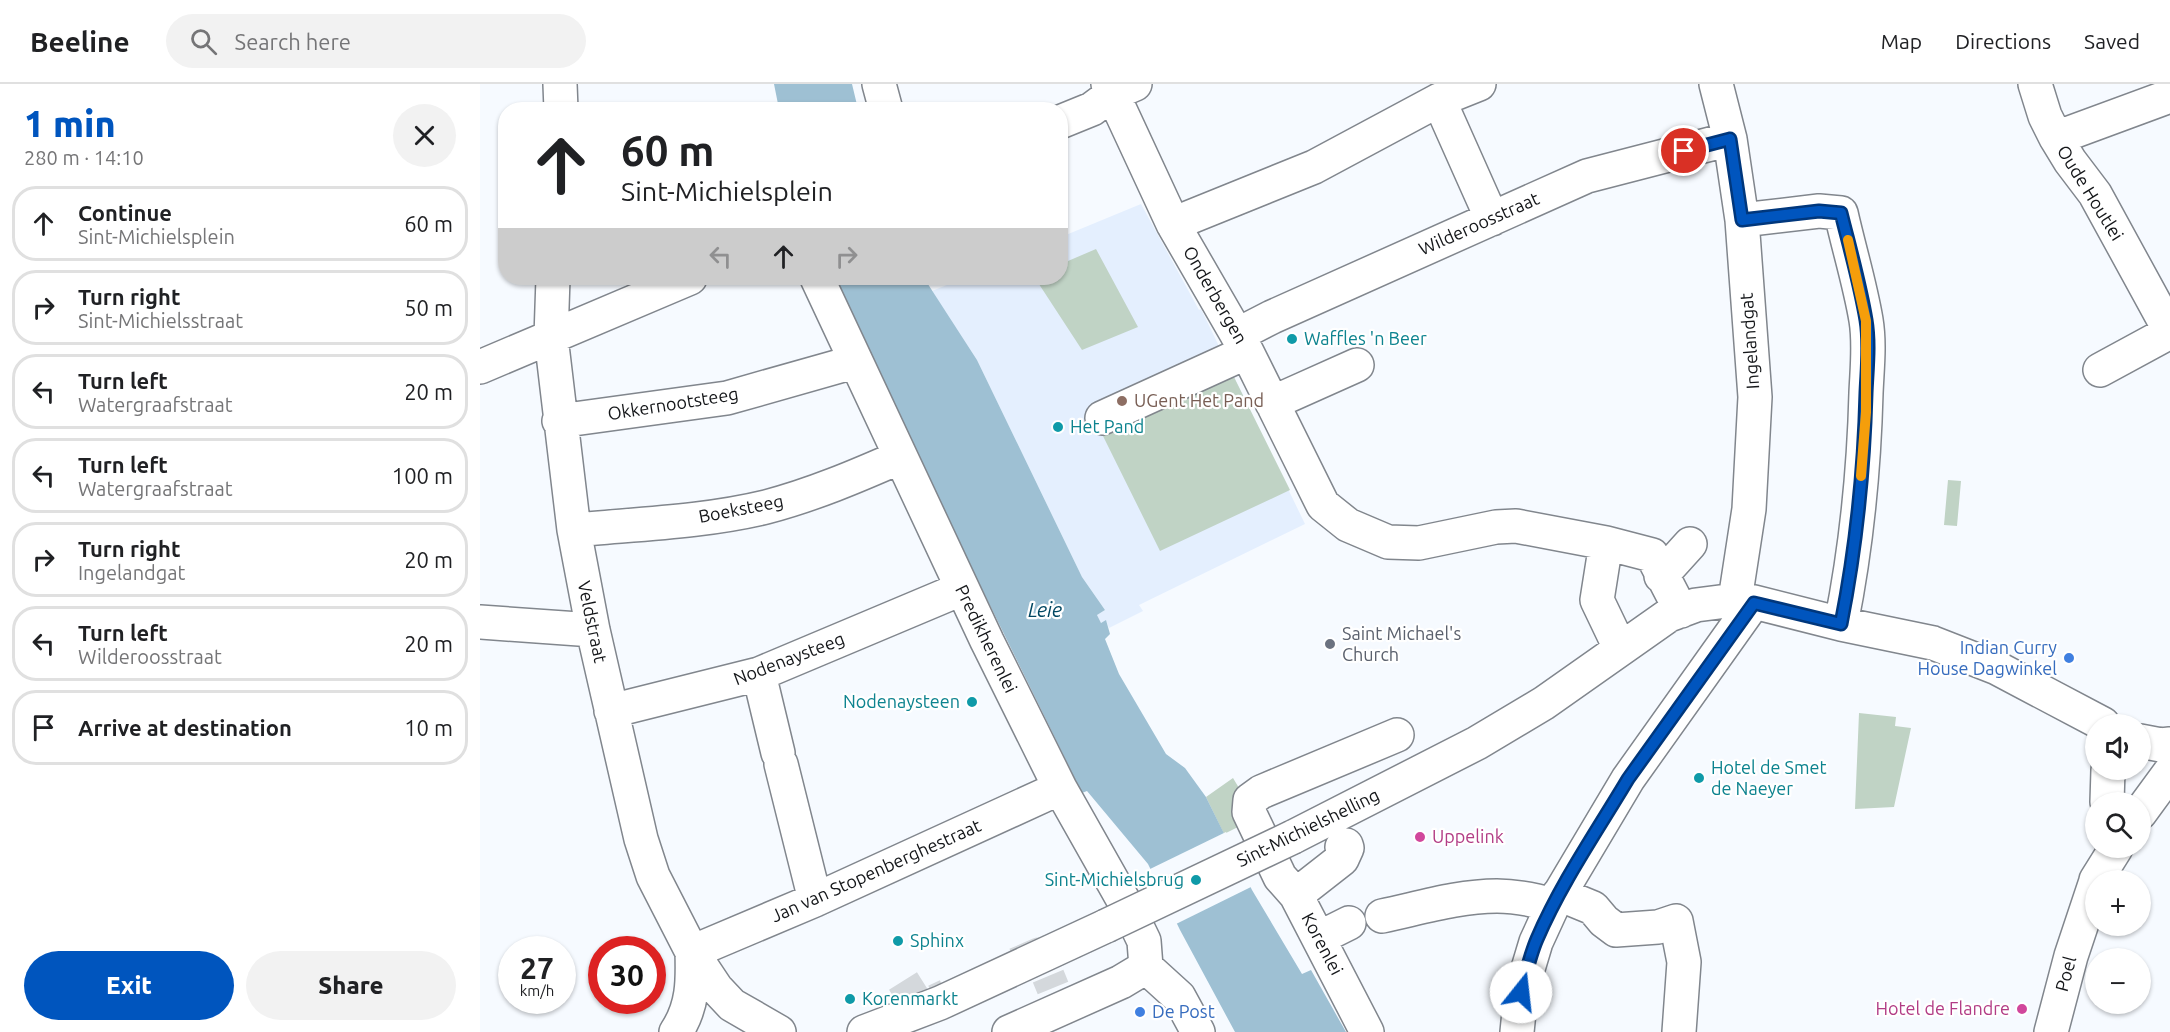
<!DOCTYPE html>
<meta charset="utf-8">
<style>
:root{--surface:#fff;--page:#f2f2f2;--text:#202124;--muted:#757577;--line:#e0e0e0;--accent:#0055be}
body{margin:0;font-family:Ubuntu,sans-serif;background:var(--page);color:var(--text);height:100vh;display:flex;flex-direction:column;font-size:22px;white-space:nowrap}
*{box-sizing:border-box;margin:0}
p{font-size:20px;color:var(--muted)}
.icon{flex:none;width:33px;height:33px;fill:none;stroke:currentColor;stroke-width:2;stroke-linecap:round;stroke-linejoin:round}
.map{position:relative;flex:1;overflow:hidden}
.side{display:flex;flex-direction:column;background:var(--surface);width:480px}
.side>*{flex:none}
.hud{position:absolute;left:18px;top:18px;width:570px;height:183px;border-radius:24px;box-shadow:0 2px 4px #0004;background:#fff;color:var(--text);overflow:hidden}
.fabs{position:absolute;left:1605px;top:630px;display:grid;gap:12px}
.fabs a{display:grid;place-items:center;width:66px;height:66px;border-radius:50%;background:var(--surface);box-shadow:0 2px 4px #0004;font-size:30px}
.speed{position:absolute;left:18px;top:852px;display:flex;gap:12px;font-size:30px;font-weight:700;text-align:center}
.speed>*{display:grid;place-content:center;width:78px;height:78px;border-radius:50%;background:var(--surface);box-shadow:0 2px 4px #0004;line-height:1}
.speed small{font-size:15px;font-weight:400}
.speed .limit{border:9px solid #d22;background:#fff;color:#111}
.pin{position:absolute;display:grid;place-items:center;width:51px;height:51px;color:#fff;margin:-26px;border:3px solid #fff;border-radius:50%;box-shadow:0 2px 6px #0007}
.me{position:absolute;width:66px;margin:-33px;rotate:16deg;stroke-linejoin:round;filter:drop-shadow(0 0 4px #0008)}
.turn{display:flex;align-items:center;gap:21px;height:126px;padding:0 24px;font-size:27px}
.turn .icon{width:78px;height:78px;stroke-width:2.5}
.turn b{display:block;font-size:42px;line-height:51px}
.lanes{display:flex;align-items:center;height:57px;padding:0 24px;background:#0003;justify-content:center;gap:30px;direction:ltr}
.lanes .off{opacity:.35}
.round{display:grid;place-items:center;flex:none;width:63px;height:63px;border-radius:32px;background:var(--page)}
.head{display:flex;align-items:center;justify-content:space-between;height:102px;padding:0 24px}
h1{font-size:36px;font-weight:800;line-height:45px;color:var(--accent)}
.button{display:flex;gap:12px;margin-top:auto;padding:12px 24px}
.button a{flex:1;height:69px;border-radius:36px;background:var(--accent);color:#fff;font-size:24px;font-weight:800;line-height:69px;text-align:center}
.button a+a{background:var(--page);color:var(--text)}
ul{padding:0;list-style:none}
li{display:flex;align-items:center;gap:18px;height:75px;margin:0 12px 9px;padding:0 12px;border:3px solid var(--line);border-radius:24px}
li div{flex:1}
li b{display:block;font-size:22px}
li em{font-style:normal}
header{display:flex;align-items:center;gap:36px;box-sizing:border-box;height:84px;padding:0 30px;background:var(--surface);border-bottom:2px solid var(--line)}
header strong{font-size:28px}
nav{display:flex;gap:33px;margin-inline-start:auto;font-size:21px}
.search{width:420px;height:54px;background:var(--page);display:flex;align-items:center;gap:15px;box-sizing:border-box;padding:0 21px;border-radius:33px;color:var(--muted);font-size:22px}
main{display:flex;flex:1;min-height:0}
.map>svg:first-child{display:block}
.built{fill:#e4effe}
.green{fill:#c0d3c5}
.water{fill:#9ec0d3}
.pier{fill:#f6faff}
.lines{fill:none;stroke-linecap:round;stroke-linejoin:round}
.minor-tunnel{stroke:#d4d8dc;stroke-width:33;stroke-dasharray:33 16;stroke-linecap:butt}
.minor-casing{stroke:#81868d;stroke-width:36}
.minor{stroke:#fff;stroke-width:33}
.minor-bridge-casing{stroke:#81868d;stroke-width:36;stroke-linecap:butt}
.minor-bridge{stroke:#fff;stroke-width:33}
.route-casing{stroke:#00377c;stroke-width:15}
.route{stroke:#0055be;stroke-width:10}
.slow{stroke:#f59e0b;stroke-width:10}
.culture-dot{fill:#0f9aa8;stroke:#fff;stroke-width:2}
.education-dot{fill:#8d6e63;stroke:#fff;stroke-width:2}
.worship-dot{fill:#6b7280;stroke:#fff;stroke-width:2}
.shop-dot{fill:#3f7fe0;stroke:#fff;stroke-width:2}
.hotel-dot{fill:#d1479c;stroke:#fff;stroke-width:2}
.labels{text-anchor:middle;stroke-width:4.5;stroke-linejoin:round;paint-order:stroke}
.street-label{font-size:18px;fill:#141619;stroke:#fff}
.culture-label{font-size:18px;fill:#0d838f;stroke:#fff;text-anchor:start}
.education-label{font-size:18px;fill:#785e54;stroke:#fff;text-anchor:start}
.worship-label{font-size:18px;fill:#5b616d;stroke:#fff;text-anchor:start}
.shop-label{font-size:18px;fill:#366cbe;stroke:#fff;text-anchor:end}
.hotel-label{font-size:18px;fill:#b23c85;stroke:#fff;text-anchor:start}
.water-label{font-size:20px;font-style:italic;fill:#004661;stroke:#fff}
</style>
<header>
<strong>Beeline</strong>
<div class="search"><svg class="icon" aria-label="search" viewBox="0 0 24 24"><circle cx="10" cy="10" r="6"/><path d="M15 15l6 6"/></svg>Search here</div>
<nav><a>Map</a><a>Directions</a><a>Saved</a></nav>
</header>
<main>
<section class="side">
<div class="head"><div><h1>1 min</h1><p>280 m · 14:10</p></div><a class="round"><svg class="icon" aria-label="close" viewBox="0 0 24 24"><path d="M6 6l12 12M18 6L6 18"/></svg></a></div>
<ul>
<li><svg class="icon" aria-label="ahead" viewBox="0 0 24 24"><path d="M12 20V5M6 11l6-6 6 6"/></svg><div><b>Continue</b><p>Sint-Michielsplein</p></div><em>60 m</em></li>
<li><svg class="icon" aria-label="right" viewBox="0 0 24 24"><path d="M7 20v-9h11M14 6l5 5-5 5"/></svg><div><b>Turn right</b><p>Sint-Michielsstraat</p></div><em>50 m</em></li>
<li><svg class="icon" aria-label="left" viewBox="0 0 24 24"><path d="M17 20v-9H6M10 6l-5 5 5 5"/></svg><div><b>Turn left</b><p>Watergraafstraat</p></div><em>20 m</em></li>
<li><svg class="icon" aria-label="left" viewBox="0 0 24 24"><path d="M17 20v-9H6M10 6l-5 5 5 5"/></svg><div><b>Turn left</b><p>Watergraafstraat</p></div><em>100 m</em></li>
<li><svg class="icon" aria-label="right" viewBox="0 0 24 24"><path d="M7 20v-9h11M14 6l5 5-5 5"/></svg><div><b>Turn right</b><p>Ingelandgat</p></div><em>20 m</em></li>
<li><svg class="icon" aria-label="left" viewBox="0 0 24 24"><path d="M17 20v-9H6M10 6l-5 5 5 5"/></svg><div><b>Turn left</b><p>Wilderoosstraat</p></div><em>20 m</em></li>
<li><svg class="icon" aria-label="arrive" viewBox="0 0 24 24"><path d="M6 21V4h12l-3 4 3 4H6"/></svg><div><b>Arrive at destination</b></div><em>10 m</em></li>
</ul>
<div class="button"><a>Exit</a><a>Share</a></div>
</section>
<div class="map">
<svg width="1690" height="948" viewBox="0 0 1690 948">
<rect width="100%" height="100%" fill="#f6faff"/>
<path class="built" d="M 661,120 L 719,226 L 721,225 L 825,440 L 659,521 L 663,527 L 629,544 L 626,537 L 621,539 L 617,531 L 625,526 L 602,493 L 497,276 L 452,207 L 484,194 L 580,194 L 581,153 Z"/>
<path class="green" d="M 616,165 L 658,243 L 602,266 L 555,194 L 580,194 L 581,180 Z
M 753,291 L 810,406 L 680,467 L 622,350 Z
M 1468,396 L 1481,397 L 1477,442 L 1464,441 Z
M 1379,629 L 1416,633 L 1415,642 L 1431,644 L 1414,723 L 1375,725 Z
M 753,694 L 765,714 L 768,738 L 744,750 L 726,713 Z"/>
<path class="water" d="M 294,0 L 372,0 L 378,25 L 299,25 Z
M 357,194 L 444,194 L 497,276 L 602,493 L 625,526 L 617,531 L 621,539 L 626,536 L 630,550 L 625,555 L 639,590 L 686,670 L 705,684 L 726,713 L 772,806 L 822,890 L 831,886 L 866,948 L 755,948 L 700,846 L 668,780 L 607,707 L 602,709 L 391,279 Z"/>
<path class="pier" d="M 746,748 L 773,802 L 694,841 L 668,786 Z"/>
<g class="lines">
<path class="minor-tunnel" d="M 536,880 L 559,870 L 573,904
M 423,897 L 440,924 L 467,911"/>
<g class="minor-casing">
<path id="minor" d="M 80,0 L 81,26
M 399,0 L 406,26
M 628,0 L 693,140 L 767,268 L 843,421 L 868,441 L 908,458 L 939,459 L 1016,443 L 1036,442 L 1126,459 L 1172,471 L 1201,527
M 1236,0 L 1250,55 L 1262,136 L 1275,313 L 1269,425 L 1255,516
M 1555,0 L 1565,32 L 1576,54 L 1590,77 L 1615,110 L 1690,247
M 959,16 L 1012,135
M 580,38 L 612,25 L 632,10 L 655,0
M 1576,54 L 1690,12
M 1262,136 L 1339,127 L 1361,129 C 1369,165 1380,200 1386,236 C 1390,260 1387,285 1386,309 C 1384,386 1376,465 1361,540
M 693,140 L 834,83 L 959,16 L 999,0
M 73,194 L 71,253 L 94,446 L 113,546 L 161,755 L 173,792 L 212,868 L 236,904 L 252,921 L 299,948
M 337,194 L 507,557 L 580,704 L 650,828 L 664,857 L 666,883 L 699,913 L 718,948
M 757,251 L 792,233 L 1107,92 L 1250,55
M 0,283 L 210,194
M 1620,286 L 1690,248
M 792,319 L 877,281
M 622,334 L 767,268
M 79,337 L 247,314 L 374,278
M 94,446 C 157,440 224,438 286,423 C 332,411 377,392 420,373
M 1126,459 L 1117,516 L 1140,564
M 1181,492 L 1210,460
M 0,538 L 113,546
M 279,590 L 298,669
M 131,627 L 279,590 L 481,505
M 1660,657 L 1681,661 L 1690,660
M 301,680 L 335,816
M 1627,718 L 1628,686
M 1660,729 L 1690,688
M 813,753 L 997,659 L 1064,619 L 1189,531 L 1216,521 L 1255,516 L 1274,518 L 1361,540 L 1453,559 L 1517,584 L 1623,640
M 862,763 L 866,761 L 867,764 L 862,775 L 816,811 L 887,948
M 1616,796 L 1636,764
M 1079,810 L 1113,824 L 1124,837 L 1136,846 L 1178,843 L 1196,837 L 1204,878 L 1199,948
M 816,811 L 800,793 L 769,728 L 770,716 L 781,708 L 917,651
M 902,832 C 940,824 979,812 1017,812 C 1036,812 1055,816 1073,821
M 839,854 L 869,839
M 212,868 L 335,816 L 580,704
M 196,948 C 213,923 213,897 212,868
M 384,948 L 460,919 L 626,842
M 529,948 L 641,898 L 666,883
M 1037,948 L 1041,908 L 1056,858 L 1073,821 L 1148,695 L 1274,518
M 1571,948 L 1591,872 L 1616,797"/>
</g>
<use href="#minor" class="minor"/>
<g class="minor-bridge-casing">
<path id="minor-bridge" d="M 626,842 L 813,753"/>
</g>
<use href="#minor-bridge" class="minor-bridge"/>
</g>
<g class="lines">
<g class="route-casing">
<path id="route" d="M 1041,908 C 1046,890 1050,871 1057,855 C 1081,799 1117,747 1148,695 L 1274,519 L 1361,540 C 1376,464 1384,386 1386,309 C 1387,285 1390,260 1386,236 C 1380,200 1370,165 1361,129 L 1339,127 L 1262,136 L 1250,55 L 1204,67"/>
</g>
<use href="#route" class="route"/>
<path class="slow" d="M 1368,156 L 1386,237 L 1386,328 L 1381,392"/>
</g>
<g class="culture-dot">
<circle cx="812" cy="255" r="6"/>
<circle cx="578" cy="343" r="6"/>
<circle cx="492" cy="618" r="6"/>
<circle cx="1219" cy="694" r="6"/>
<circle cx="716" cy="796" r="6"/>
<circle cx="418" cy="857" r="6"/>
<circle cx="370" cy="915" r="6"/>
</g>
<circle class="education-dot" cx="642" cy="317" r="6"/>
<circle class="worship-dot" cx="850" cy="560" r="6"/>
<g class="shop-dot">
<circle cx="1589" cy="574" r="6"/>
<circle cx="660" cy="928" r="6"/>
</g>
<g class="hotel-dot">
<circle cx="940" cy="753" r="6"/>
<circle cx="1542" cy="925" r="6"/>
</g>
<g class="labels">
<g class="street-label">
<text transform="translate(1610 109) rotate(58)" y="6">Oude Houtlei</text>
<text transform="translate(999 140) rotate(-24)" y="6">Wilderoosstraat</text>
<text transform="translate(735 211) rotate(60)" y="6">Onderbergen</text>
<text transform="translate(1270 257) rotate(-94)" y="6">Ingelandgat</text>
<text transform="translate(193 320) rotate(-9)" y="6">Okkernootsteeg</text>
<text transform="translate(261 425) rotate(-11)" y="6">Boeksteeg</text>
<text transform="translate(112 538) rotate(78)" y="6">Veldstraat</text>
<text transform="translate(506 555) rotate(64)" y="6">Predikherenlei</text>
<text transform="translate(309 575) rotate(-21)" y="6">Nodenaysteeg</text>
<text transform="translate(828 744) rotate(-26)" y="6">Sint-Michielshelling</text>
<text transform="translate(396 787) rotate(-24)" y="6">Jan van Stopenberghestraat</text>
<text transform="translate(842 860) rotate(62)" y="6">Korenlei</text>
<text transform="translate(1586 890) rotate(-75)" y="6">Poel</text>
</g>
<g class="culture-label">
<text x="824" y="261">Waffles 'n Beer</text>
<text x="590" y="349">Het Pand</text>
<text x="480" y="624" text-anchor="end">Nodenaysteen</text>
<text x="1231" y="690">Hotel de Smet<tspan x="1231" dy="21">de Naeyer</tspan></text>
<text x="704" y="802" text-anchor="end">Sint-Michielsbrug</text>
<text x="430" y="863">Sphinx</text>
<text x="382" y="921">Korenmarkt</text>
</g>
<g class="education-label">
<text x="654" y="323">UGent Het Pand</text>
</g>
<g class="worship-label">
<text x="862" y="556">Saint Michael's<tspan x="862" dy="21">Church</tspan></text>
</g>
<g class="shop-label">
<text x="1577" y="570">Indian Curry<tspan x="1577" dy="21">House Dagwinkel</tspan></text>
<text x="672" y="934" text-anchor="start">De Post</text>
</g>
<g class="hotel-label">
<text x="952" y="759">Uppelink</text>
<text x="1530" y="931" text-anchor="end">Hotel de Flandre</text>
</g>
<g class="water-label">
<text x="565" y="533">Leie</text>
</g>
</g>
</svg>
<div class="fabs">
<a><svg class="icon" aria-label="sound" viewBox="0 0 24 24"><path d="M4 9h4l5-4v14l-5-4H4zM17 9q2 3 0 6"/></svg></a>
<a><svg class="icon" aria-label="search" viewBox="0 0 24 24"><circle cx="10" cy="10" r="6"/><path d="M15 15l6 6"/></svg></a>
<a>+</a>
<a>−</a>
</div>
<div class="speed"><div>27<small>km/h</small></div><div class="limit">30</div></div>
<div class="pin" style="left:1204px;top:67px;background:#d93025"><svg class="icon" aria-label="arrive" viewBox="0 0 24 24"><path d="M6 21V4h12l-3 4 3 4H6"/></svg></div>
<svg class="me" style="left:1041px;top:908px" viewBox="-20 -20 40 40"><circle r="19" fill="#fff"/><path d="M0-13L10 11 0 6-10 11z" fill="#0055be"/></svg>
<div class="hud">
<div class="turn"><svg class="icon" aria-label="ahead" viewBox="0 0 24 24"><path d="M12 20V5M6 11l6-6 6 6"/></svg><div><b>60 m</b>Sint-Michielsplein</div></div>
<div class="lanes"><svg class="icon off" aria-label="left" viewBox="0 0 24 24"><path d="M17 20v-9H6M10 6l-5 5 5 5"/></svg><svg class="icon" aria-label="ahead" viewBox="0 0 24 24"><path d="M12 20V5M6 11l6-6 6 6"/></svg><svg class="icon off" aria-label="right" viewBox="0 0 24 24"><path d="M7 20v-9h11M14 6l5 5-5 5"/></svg></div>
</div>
</div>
</main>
